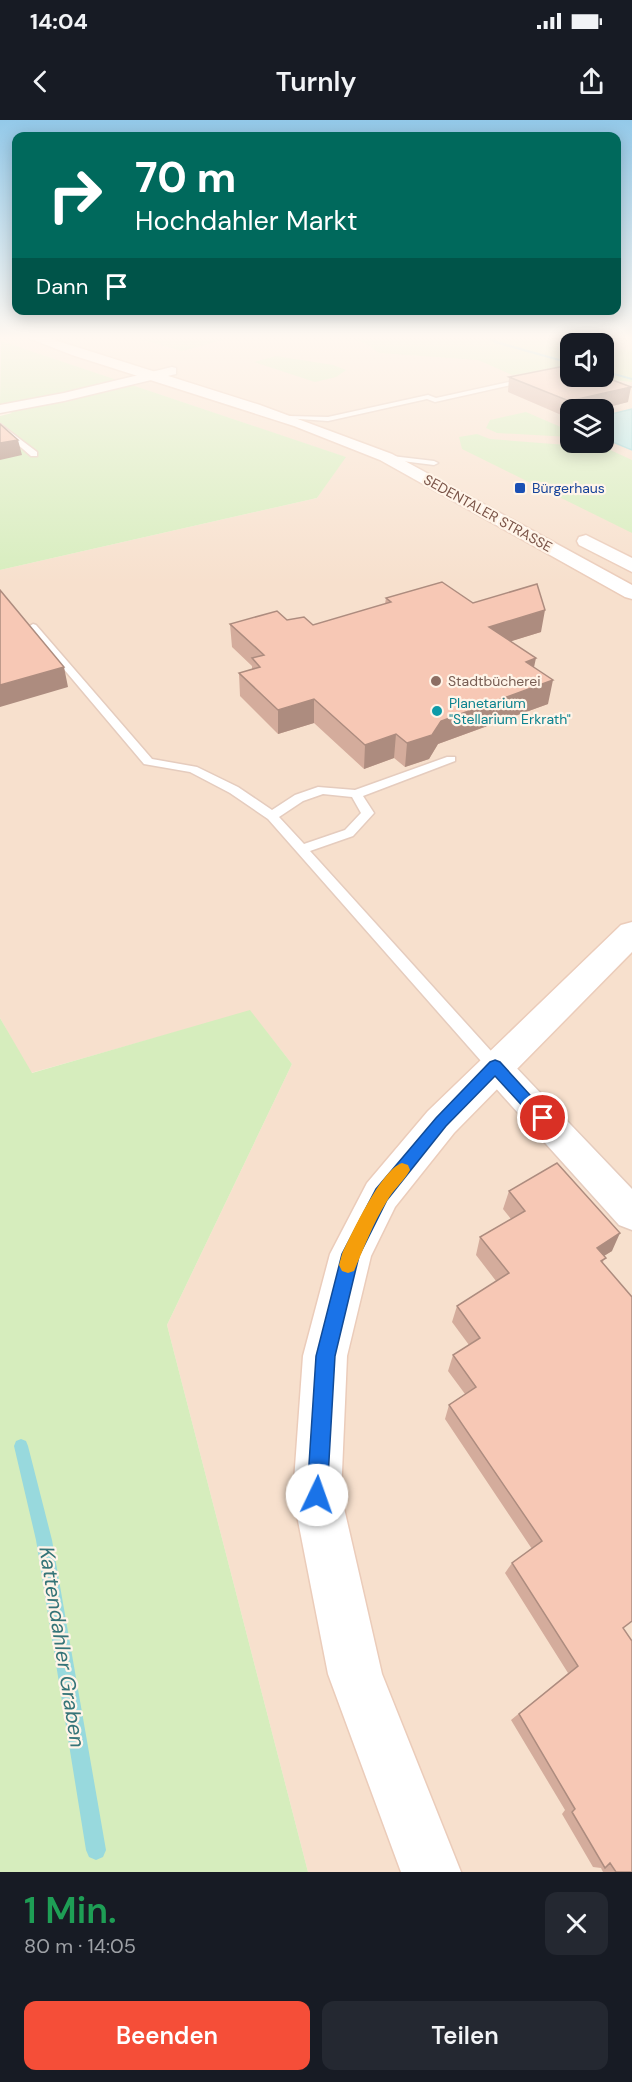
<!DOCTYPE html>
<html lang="de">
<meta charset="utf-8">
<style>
:root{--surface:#171b24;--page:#242831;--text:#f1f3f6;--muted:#9ea1a6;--accent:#f54e38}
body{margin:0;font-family:"DM Sans",sans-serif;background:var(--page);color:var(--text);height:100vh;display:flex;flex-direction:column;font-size:22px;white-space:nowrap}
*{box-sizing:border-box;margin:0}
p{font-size:20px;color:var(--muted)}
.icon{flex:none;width:33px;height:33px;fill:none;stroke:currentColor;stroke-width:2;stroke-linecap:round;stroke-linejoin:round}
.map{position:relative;height:1752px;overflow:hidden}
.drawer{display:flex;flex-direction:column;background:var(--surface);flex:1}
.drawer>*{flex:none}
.guide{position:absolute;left:12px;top:12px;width:609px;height:183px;border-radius:12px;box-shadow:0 3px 15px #0003;background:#00695c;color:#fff;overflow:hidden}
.tools{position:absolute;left:560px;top:213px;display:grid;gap:12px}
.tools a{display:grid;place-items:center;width:54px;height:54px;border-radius:12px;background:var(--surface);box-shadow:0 3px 15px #0003;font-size:30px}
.pin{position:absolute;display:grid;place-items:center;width:51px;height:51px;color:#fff;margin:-26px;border:3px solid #fff;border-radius:50%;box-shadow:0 2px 6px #0007}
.me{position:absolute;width:66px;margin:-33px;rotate:3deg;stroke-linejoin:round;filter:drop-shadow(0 0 4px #0008)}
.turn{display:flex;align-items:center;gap:21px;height:126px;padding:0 24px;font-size:27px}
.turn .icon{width:78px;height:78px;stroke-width:2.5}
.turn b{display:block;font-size:42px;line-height:51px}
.then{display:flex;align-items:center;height:57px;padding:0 24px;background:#0003;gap:12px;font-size:22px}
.round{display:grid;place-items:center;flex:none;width:63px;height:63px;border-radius:12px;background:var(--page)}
.summary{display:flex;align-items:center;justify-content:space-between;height:102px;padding:0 24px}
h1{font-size:36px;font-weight:600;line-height:45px;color:#1e9e55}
.button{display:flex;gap:12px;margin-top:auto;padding:12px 24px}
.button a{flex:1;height:69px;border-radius:12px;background:var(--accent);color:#fff;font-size:24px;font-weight:600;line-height:69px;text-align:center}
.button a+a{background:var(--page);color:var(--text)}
.status{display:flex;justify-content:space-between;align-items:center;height:42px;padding:0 30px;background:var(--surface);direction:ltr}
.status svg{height:16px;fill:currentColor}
header{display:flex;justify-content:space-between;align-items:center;height:78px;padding:0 24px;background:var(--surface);font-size:27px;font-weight:600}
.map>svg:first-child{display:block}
.residential{fill:#f7e0cd;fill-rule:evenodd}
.green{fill:#d6edbd}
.water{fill:#b3e8ea;stroke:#98d9dd;stroke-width:1.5}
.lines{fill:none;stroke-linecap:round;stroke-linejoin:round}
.stream{fill:#98d9dd;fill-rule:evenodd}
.lane-casing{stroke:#e5ccbe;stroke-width:3}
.street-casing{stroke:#e5ccbe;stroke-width:3}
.secondary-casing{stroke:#ebccba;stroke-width:3}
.lane{fill:#fff;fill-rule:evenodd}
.street{fill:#fff;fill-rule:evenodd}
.secondary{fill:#fff;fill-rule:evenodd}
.wall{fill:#d4ac9c}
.shaded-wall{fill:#ad8c7f}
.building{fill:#f7c8b5;stroke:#ad8c7f;stroke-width:1.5}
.route{fill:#1a73e8;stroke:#114b97;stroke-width:1.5}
.slow{fill:#f59e0b}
.transit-dot{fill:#1a4fb4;stroke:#fff4e8;stroke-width:2}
.education-dot{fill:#8d6e63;stroke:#fff4e8;stroke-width:2}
.culture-dot{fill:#0f9aa8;stroke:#fff4e8;stroke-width:2}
.labels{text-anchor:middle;stroke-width:4.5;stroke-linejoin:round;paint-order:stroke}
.far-transit-label{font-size:14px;fill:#164399;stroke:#fff4e8;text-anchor:start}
.far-street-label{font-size:14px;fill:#785145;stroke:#fff4e8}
.far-education-label{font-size:14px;fill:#785e54;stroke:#fff4e8;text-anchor:start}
.far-culture-label{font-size:14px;fill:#0d838f;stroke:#fff4e8;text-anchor:start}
.near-water-label{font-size:21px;font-style:italic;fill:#357478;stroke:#fff4e8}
</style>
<div class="status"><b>14:04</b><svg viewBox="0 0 49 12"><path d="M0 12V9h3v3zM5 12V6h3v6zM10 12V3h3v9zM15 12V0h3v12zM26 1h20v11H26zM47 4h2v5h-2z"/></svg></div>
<header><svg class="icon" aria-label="back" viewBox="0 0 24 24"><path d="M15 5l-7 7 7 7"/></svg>Turnly<svg class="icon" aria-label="share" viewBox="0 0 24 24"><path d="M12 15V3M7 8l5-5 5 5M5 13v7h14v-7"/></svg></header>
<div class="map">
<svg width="632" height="1752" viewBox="0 0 632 1752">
<rect width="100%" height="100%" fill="#ffefe0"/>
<path class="residential" d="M 0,217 L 632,217 L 632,1752 L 308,1752 L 167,1205 L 292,944 L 250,891 L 31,953 L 0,898 L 0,450 L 317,378 L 345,337 L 0,221 ZM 570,224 L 603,224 L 603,256 L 570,256 ZM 570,290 L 603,290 L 603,322 L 570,322 Z"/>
<path class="green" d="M 133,217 L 233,217 L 182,231 Z
M 333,217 L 555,217 L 553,221 L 570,224 L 570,254 L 553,250 L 512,255 L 478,240 L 379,233 C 365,220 351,218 333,217 Z
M 1,221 L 346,337 L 317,378 L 0,450 L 0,296 L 12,293 L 0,286 Z
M 603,228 L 632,230 L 632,262 L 585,257 L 603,256 Z
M 276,236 L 333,245 L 346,250 L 336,257 L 315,262 L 254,242 Z
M 526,292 L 570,311 L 570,317 L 497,313 L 486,308 L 490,300 Z
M 477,314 L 490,319 L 606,328 L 632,340 L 632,413 L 462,329 L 459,317 Z
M 250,890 L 292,944 L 167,1205 L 308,1752 L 0,1752 L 0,898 L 32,953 Z"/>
<path class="water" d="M 632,289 L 632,330 L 603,318 L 603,296 Z"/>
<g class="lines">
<path class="stream" d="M 486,217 L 491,217 L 497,221 L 570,242 L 570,244 L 495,223 Z
M 603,250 L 632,258 L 632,260 L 603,252 Z
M 21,1319 L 26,1321 L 28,1326 L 52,1420 L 106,1730 L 103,1737 L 96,1740 L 89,1737 L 86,1730 L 36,1420 L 14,1326 L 16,1321 Z"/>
<g class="lane-casing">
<path id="lane" d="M 527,258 L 529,261 L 435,282 L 427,279 L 328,301 L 285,298 L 288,296 L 328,297 L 428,275 L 436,278 Z
M 0,304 L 37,332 L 37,336 L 31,336 L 0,309 Z
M 383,335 L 434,341 L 438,343 L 434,345 L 386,339 Z
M 33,504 L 36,505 L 152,639 L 197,647 L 238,667 L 272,690 L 295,675 L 318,667 L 355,670 L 447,637 L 455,637 L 455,641 L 363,676 L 374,693 L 353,716 L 310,731 L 501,942 L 503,946 L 501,950 L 495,952 L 489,950 L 268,699 L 230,673 L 190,652 L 144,644 L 30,509 L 28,507 ZM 323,674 L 352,677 L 361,693 L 345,710 L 304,724 L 279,697 L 303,681 Z"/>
</g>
<g class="street-casing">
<path id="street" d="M 172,247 L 176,248 L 176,254 L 64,281 L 0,293 L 0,285 L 64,273 Z
M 495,933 L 506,937 L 632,1069 L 632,1110 L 619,1105 L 484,955 L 479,946 L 484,937 Z"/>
</g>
<g class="secondary-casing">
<path id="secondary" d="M 26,217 L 45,217 L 260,285 L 392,334 L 632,465 L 632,479 L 625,477 L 380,340 L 294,306 L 72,235 Z
M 586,415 L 632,438 L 632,452 L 579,425 L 577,421 L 579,417 Z
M 632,802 L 632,832 L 454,1013 L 395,1087 L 371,1136 L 347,1236 L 341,1375 L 382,1554 L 461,1752 L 401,1752 L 328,1554 L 293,1375 L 303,1236 L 330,1134 L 367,1063 L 428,991 L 621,805 Z"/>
</g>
<use href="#lane" class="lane"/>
<use href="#street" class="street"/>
<use href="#secondary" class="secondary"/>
</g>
<path class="wall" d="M 509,257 L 628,282 L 597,290 L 570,290 L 566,297 L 508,272 Z
M 386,478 L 473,483 L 541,512 L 511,521 L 534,547 L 548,584 L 438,624 L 429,639 L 405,647 L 394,638 L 364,649 L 314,603 L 278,614 L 240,576 L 239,553 L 252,549 L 252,546 L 232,527 L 230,504 L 313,505 L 385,484 Z
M 509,1071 L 612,1131 L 604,1136 L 603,1143 L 623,1508 L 632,1752 L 603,1752 L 601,1748 L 593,1747 L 562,1694 L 565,1690 L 511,1600 L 568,1553 L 505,1453 L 512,1443 L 532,1429 L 445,1299 L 449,1285 L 465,1274 L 448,1251 L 453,1235 L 469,1225 L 452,1202 L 457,1186 L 496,1161 L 476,1135 L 480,1117 L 511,1099 L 503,1089 Z"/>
<path class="shaded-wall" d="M 631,267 L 628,282 L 597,290 L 570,290 L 570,296 L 566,297 L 569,281 Z
M 18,320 L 22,335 L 0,340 L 0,323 Z
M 545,490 L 541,512 L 486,529 L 489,507 Z
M 536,538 L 531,561 L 526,542 Z
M 64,547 L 68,567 L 0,587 L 0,565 Z
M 553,560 L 548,584 L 438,624 L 429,639 L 405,647 L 407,623 L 441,601 Z
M 314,579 L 314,603 L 278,614 L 278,590 Z
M 396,614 L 394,638 L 364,649 L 365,625 Z
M 620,1113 L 612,1131 L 589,1145 L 597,1128 Z"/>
<path class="building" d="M 570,245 L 570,256 L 602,256 L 631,267 L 569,281 L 509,257 Z
M 0,304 L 18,320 L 0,323 Z
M 442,462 L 473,483 L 537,464 L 545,490 L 489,507 L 536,538 L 526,542 L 553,560 L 441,601 L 432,615 L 407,623 L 396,614 L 365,625 L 314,579 L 278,590 L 239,553 L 260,547 L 252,538 L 264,535 L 230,504 L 277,491 L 287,500 L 304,497 L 313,505 L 391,482 L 386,478 Z
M 0,470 L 64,547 L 0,565 Z
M 557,1043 L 620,1113 L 597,1128 L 606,1138 L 601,1141 L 632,1177 L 632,1501 L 623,1508 L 632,1521 L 632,1752 L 616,1752 L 610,1743 L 605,1748 L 572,1692 L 575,1689 L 519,1594 L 578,1546 L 512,1443 L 542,1421 L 449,1285 L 476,1267 L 453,1235 L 480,1218 L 457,1186 L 509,1153 L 480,1117 L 525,1091 L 509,1071 Z"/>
<linearGradient id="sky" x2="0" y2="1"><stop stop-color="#93c9e9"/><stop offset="0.47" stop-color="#fff8f1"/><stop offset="1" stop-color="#fff8f1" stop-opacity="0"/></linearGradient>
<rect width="632" height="463" fill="url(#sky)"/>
<path class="route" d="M 495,940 L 500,942 L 551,998 L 548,1003 L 543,1005 L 538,1003 L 495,956 L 446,1006 L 387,1080 L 359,1136 L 335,1236 L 327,1375 L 324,1382 L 317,1385 L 310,1382 L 307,1375 L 316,1236 L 342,1134 L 376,1069 L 436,998 L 490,942 Z"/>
<path class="slow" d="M 402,1043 L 408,1045 L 410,1050 C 404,1061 393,1070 387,1081 C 373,1103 364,1128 354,1151 L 348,1153 L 342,1151 L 339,1145 L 342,1134 C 352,1113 381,1050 402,1043 Z"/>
<rect class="transit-dot" x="514" y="362" width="12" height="12" rx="3"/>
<circle class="education-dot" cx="436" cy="561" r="6"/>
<circle class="culture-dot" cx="437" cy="591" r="6"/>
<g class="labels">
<g class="far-transit-label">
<text x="532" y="373">Bürgerhaus</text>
</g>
<g class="far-street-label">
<text transform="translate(488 393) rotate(29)" y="5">SEDENTALER STRASSE</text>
</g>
<g class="far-education-label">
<text x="448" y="566">Stadtbücherei</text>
</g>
<g class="far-culture-label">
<text x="449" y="588">Planetarium<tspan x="449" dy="16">"Stellarium Erkrath"</tspan></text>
</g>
<g class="near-water-label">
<text transform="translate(62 1527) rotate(81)" y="7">Kattendahler Graben</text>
</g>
</g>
</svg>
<div class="tools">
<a><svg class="icon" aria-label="sound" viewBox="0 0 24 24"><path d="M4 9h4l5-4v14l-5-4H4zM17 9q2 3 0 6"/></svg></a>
<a><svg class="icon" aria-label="layers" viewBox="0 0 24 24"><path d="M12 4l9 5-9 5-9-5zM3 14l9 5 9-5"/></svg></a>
</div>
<div class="pin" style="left:543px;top:998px;background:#d93025"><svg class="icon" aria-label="arrive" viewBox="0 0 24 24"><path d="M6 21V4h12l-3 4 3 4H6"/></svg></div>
<svg class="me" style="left:317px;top:1375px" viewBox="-20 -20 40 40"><circle r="19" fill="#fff"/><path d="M0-13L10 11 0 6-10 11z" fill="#1a73e8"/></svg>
<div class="guide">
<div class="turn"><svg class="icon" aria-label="right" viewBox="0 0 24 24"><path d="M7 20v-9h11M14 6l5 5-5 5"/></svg><div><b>70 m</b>Hochdahler Markt</div></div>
<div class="then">Dann<svg class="icon" aria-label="arrive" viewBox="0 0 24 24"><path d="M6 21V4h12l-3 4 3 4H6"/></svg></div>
</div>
</div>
<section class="drawer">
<div class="summary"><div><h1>1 Min.</h1><p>80 m · 14:05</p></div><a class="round"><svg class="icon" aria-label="close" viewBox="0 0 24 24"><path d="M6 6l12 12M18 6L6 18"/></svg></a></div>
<div class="button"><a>Beenden</a><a>Teilen</a></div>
</section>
